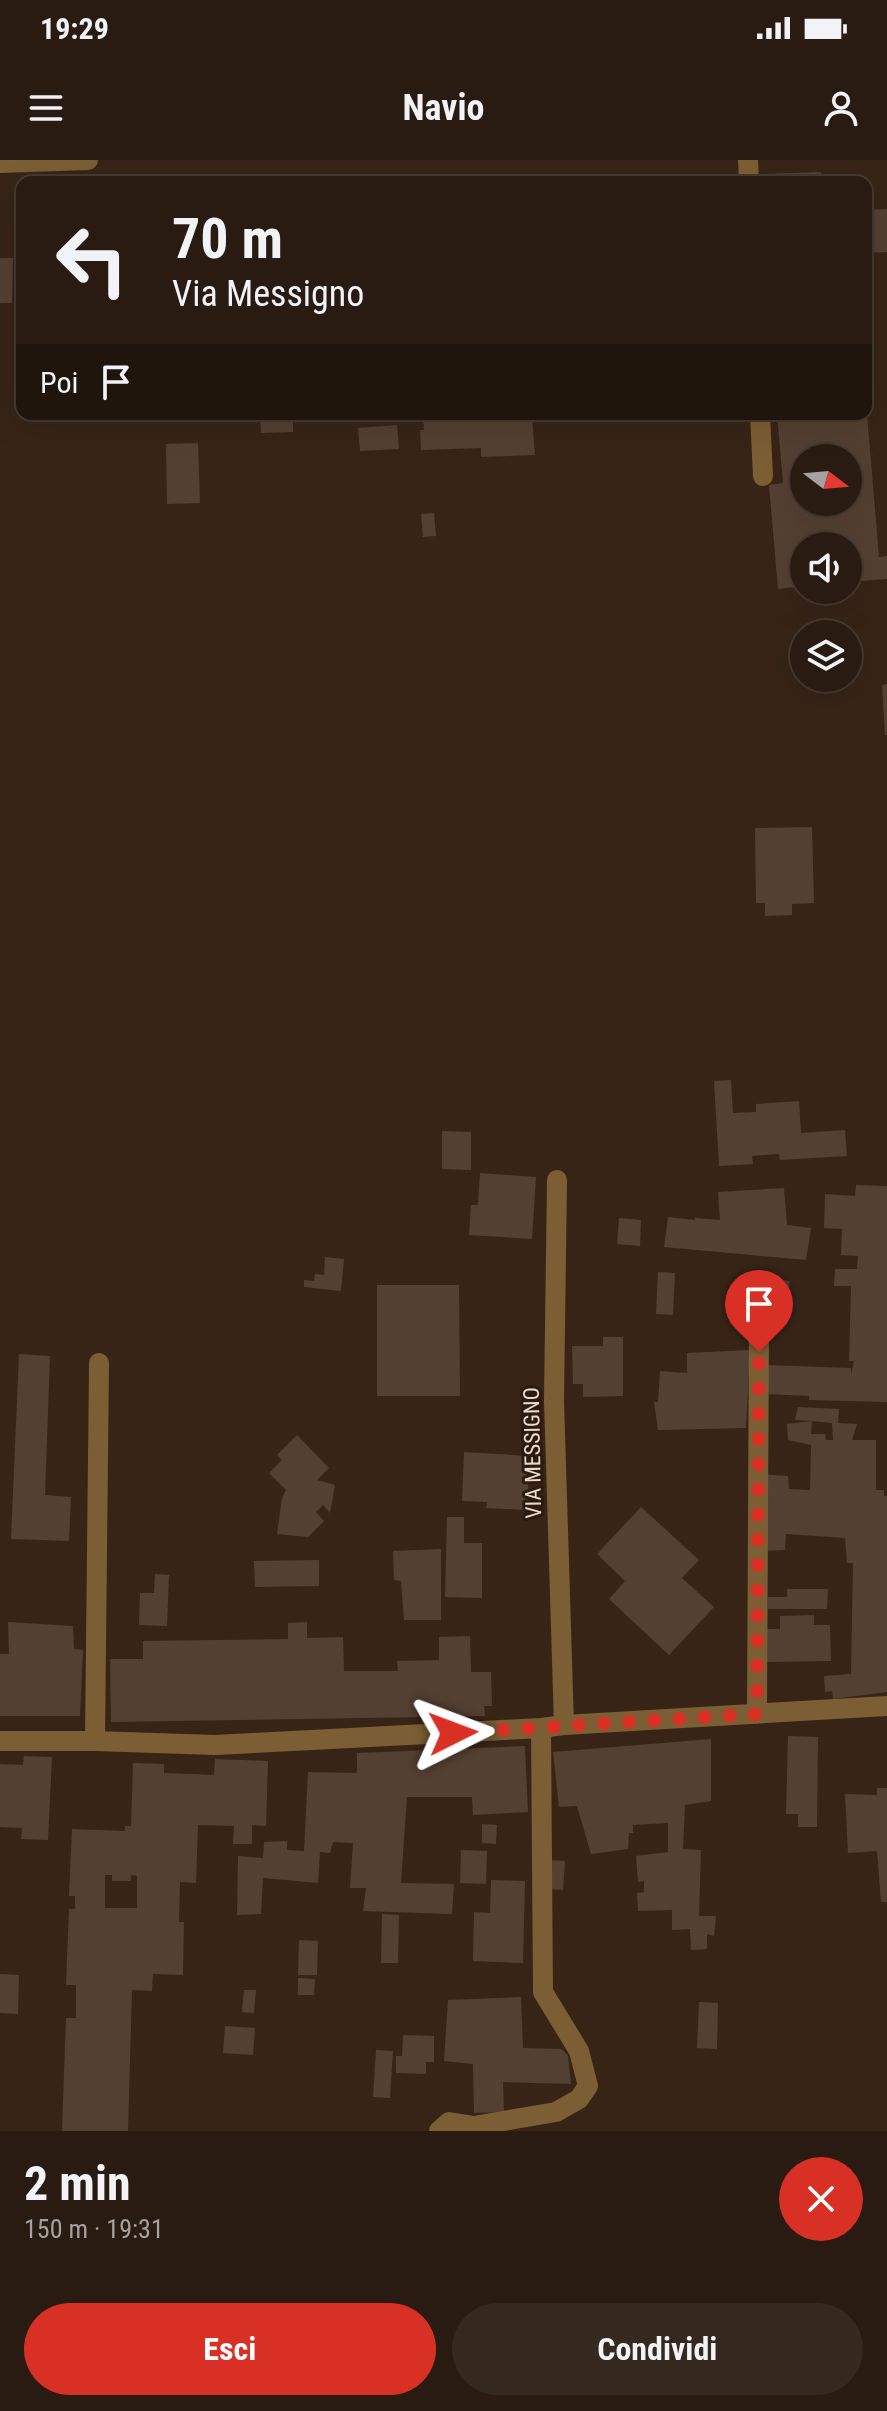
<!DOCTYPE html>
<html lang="it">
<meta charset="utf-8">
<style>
:root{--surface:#291b11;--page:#35281f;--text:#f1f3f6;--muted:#a5a19f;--line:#453931;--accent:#d93025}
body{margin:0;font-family:"Roboto Condensed",sans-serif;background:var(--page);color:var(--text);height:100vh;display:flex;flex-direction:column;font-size:30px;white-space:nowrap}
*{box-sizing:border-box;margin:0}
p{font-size:26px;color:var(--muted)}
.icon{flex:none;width:44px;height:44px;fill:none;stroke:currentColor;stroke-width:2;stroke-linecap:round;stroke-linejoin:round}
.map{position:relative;height:1971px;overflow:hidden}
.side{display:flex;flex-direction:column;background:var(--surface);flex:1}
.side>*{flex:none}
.banner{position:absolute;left:16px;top:16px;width:856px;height:244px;border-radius:16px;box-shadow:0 8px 32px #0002,0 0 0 2px var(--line);background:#291b11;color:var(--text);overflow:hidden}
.needle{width:52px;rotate:106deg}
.tools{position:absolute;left:790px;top:284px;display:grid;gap:16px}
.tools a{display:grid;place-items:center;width:72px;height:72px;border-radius:50%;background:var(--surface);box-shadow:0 8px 32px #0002,0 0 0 2px var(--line);font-size:40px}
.pin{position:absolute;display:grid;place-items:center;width:68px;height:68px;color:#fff;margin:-82px -34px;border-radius:50% 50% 50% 0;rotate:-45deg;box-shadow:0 0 8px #0007}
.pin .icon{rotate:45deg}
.me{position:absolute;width:88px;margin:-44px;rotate:87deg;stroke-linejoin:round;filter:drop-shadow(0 0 6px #0008)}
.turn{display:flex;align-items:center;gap:28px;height:168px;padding:0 24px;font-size:36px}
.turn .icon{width:104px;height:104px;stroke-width:2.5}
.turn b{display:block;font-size:56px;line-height:68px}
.then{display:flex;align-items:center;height:76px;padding:0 24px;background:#0003;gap:16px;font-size:30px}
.round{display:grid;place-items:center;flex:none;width:84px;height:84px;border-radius:42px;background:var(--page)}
.summary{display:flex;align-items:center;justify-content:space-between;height:136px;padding:0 24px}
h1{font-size:48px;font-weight:700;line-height:60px}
.action{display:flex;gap:16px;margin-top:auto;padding:16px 24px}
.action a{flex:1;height:92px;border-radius:48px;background:var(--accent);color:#fff;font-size:32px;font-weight:700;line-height:92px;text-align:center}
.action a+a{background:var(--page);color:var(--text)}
.status{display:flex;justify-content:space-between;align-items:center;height:56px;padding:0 40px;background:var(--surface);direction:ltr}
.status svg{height:22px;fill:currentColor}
header{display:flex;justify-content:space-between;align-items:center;height:104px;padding:0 24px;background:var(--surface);font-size:36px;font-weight:700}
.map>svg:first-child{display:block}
.building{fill:#544032;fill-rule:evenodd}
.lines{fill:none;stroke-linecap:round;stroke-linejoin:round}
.minor{stroke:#7b5e33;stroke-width:20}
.route{stroke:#d93025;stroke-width:14;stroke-dasharray:0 25.2}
.labels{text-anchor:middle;stroke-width:6;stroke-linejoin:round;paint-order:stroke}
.street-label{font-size:22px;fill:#e8dbd2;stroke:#2c1a0e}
</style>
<div class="status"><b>19:29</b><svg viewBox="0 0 49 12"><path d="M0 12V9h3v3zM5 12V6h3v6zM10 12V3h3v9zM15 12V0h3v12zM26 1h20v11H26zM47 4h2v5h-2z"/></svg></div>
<header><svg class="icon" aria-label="menu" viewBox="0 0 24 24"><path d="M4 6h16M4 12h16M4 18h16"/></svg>Navio<svg class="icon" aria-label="person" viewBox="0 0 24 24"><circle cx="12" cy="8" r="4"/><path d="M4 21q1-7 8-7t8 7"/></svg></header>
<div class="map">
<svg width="887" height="1971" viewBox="0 0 887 1971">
<rect width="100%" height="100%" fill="#372417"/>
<path class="building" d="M 821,12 L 821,22 L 761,22 L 761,14 Z
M 887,49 L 887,92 L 866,93 L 866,50 Z
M 0,98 L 13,98 L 12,143 L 0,143 Z
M 157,254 L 245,254 L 246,257 L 157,259 Z
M 260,254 L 293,254 L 293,272 L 261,273 Z
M 423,254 L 532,256 L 535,295 L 481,297 L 481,288 L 421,290 L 420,270 L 424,270 Z
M 777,254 L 867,254 L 879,397 L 887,396 L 887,419 L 848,422 L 848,386 L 804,386 L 804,426 L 778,429 L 769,325 L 783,323 ZM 804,298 L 848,298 L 848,342 L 804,342 Z
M 397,265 L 399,289 L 360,291 L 358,268 Z
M 198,283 L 200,343 L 167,344 L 166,284 Z
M 434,353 L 436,376 L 423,377 L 421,354 Z
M 887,524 L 887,575 L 885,575 L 882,525 Z
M 812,667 L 814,743 L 792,744 L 792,755 L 765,756 L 765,743 L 756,743 L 755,668 Z
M 731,920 L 733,953 L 756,952 L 756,944 L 799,941 L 801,973 L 845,970 L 847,996 L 780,1000 L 779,994 L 752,996 L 753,1004 L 719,1006 L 714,921 Z
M 442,971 L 471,972 L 471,1010 L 442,1009 Z
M 480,1013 L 536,1017 L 532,1079 L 469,1075 L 471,1045 L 478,1045 Z
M 856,1025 L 887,1026 L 887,1242 L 809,1240 L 809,1236 L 765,1234 L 766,1205 L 851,1208 L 851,1215 L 854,1201 L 849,1201 L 851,1126 L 834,1126 L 835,1109 L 857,1109 L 858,1096 L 841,1095 L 842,1069 L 824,1068 L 825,1034 L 855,1036 Z
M 784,1028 L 787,1065 L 811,1068 L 806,1100 L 664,1087 L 668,1057 L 695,1060 L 695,1058 L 720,1060 L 718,1032 Z
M 619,1058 L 641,1060 L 640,1086 L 617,1084 Z
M 325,1097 L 344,1099 L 341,1131 L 304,1127 L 304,1120 L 314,1121 L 315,1114 L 324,1115 Z
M 658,1112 L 675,1113 L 673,1155 L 656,1154 Z
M 742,1114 L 790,1121 L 786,1144 L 738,1136 Z
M 377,1125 L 459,1125 L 460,1236 L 377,1236 Z
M 603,1177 L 623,1177 L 623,1236 L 583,1237 L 583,1224 L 573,1224 L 572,1186 L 603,1186 Z
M 750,1190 L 746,1268 L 658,1270 L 654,1242 L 658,1242 L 660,1211 L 687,1213 L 687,1193 Z
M 19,1194 L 50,1196 L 45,1335 L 71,1337 L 69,1381 L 11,1379 Z
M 798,1247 L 839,1249 L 838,1263 L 857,1264 L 852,1280 L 876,1280 L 876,1330 L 884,1330 L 884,1336 L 887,1336 L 887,1532 L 833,1539 L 832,1531 L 825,1532 L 824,1516 L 851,1514 L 853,1403 L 847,1403 L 845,1378 L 786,1374 L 785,1390 L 761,1391 L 760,1314 L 788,1316 L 789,1329 L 810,1330 L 811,1285 L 788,1280 L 787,1264 L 812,1261 L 795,1260 ZM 812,1261 L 832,1263 L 833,1280 L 826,1280 L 825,1274 L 811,1274 Z
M 297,1275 L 329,1308 L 317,1320 L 335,1325 L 330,1353 L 323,1345 L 316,1352 L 324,1361 L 308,1377 L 277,1374 L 282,1338 L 286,1330 L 269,1313 L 282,1300 L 277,1295 Z
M 464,1292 L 530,1296 L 527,1350 L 486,1348 L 487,1342 L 462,1341 Z
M 641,1347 L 699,1400 L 682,1418 L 714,1447 L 669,1495 L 609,1439 L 625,1421 L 597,1394 Z
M 447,1357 L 464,1357 L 464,1383 L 482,1383 L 482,1438 L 445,1437 Z
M 441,1389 L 441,1460 L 404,1460 L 401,1421 L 394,1420 L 393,1391 Z
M 319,1400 L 319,1426 L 255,1427 L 254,1401 Z
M 155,1414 L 169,1415 L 167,1466 L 139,1465 L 140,1433 L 154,1433 Z
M 787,1429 L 828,1429 L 827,1449 L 768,1449 L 768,1437 L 787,1437 Z
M 814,1455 L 814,1465 L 830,1465 L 831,1501 L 767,1502 L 767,1469 L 780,1469 L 780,1456 Z
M 8,1462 L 73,1466 L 74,1489 L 83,1490 L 80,1556 L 0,1556 L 0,1494 L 9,1494 Z
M 307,1462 L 307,1478 L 343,1477 L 344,1511 L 398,1511 L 397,1501 L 439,1500 L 439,1477 L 470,1476 L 471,1512 L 491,1512 L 492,1546 L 484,1546 L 485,1556 L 111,1562 L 110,1499 L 143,1499 L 143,1481 L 288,1479 L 288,1463 Z
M 788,1576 L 818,1577 L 817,1667 L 798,1667 L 798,1654 L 786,1654 Z
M 711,1579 L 711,1641 L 685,1645 L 683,1689 L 701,1690 L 699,1756 L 716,1756 L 714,1776 L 707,1774 L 707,1789 L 691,1790 L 690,1769 L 672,1770 L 672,1750 L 638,1751 L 637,1733 L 644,1732 L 644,1721 L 638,1722 L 636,1696 L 668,1692 L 668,1663 L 633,1665 L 633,1673 L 629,1673 L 628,1689 L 591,1694 L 577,1646 L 559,1647 L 553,1592 Z
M 525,1586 L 528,1652 L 473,1655 L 472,1637 L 407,1637 L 401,1723 L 454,1724 L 452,1754 L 363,1751 L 366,1728 L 350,1728 L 353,1683 L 333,1682 L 330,1693 L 320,1692 L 318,1723 L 263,1718 L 261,1754 L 237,1755 L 238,1696 L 263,1698 L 264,1682 L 287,1681 L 287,1690 L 304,1691 L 308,1612 L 357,1613 L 357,1593 Z
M 24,1596 L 52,1597 L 48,1680 L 21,1679 L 22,1668 L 0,1667 L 0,1604 L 23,1605 Z
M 215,1599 L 268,1601 L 266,1666 L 252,1665 L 252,1684 L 233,1684 L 234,1666 L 198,1665 L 196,1723 L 180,1722 L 179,1762 L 184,1762 L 183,1815 L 153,1814 L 152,1831 L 132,1830 L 128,1971 L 62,1971 L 66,1858 L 76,1858 L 76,1825 L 66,1825 L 69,1749 L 75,1749 L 75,1736 L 69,1736 L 72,1669 L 125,1671 L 125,1666 L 131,1666 L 133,1603 L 164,1604 L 164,1613 L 214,1615 ZM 105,1715 L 112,1715 L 112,1721 L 131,1721 L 131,1715 L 137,1716 L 137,1748 L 105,1748 Z
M 877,1628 L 887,1628 L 887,1742 L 881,1742 L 877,1691 L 848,1693 L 845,1634 L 877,1635 Z
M 482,1664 L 497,1665 L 496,1684 L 482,1683 Z
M 461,1690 L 487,1691 L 486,1724 L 460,1723 Z
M 546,1700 L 565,1701 L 563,1730 L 545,1729 Z
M 491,1720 L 525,1721 L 523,1803 L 473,1801 L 474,1752 L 490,1753 Z
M 382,1754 L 399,1755 L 398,1803 L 381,1803 Z
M 299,1780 L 318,1781 L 317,1815 L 298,1815 Z
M 0,1814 L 19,1815 L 18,1854 L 0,1853 Z
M 298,1818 L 315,1819 L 314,1835 L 298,1835 Z
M 244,1830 L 256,1830 L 254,1853 L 242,1852 Z
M 521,1837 L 523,1888 L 561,1889 L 568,1895 L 571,1924 L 503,1922 L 504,1952 L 474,1953 L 473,1904 L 444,1901 L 448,1840 Z
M 699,1842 L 718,1843 L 717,1889 L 697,1888 Z
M 225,1866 L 255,1868 L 253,1895 L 223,1893 Z
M 403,1875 L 434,1876 L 434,1902 L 426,1902 L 426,1914 L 396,1913 L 396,1896 L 402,1896 Z
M 376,1890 L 393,1891 L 390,1938 L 373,1937 Z"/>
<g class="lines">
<path class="minor" d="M 748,0 L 749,22
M 0,3 L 88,0
M 760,254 L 763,316
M 557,1020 L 554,1240 L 564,1565
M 757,1554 L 759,1162
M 0,1581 L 95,1581 L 215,1585 L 541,1568 L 564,1565 L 887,1546
M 95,1581 L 99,1203
M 439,1971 L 449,1962 L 474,1966 L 556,1952 L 579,1939 L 588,1926 L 579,1891 L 543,1832 L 541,1568"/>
</g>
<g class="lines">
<path class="route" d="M 453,1573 L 757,1554 L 759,1192"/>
</g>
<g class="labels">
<g class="street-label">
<text transform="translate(532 1293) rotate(-91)" y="8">VIA MESSIGNO</text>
</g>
</g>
</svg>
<div class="tools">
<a><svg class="needle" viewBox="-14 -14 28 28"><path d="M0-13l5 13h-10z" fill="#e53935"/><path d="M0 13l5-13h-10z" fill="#a5a19f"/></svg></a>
<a><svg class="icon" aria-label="sound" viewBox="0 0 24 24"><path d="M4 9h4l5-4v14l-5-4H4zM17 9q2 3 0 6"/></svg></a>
<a><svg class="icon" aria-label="layers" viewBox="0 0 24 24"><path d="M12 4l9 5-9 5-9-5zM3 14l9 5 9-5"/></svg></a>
</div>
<div class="pin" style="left:759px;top:1192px;background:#d93025"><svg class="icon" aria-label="arrive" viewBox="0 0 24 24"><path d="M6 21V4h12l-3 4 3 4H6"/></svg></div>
<svg class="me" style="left:453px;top:1573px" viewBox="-20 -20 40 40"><path d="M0-17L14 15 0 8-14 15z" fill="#d93025" stroke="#fff" stroke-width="4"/></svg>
<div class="banner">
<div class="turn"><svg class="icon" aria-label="left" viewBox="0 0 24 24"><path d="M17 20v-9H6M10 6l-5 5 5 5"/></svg><div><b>70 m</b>Via Messigno</div></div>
<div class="then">Poi<svg class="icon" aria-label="arrive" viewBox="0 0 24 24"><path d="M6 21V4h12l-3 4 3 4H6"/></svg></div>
</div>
</div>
<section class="side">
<div class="summary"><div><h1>2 min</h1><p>150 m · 19:31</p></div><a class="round" style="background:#d93025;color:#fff"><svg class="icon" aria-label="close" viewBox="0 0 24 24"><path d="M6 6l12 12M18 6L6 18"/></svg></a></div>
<div class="action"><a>Esci</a><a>Condividi</a></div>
</section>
